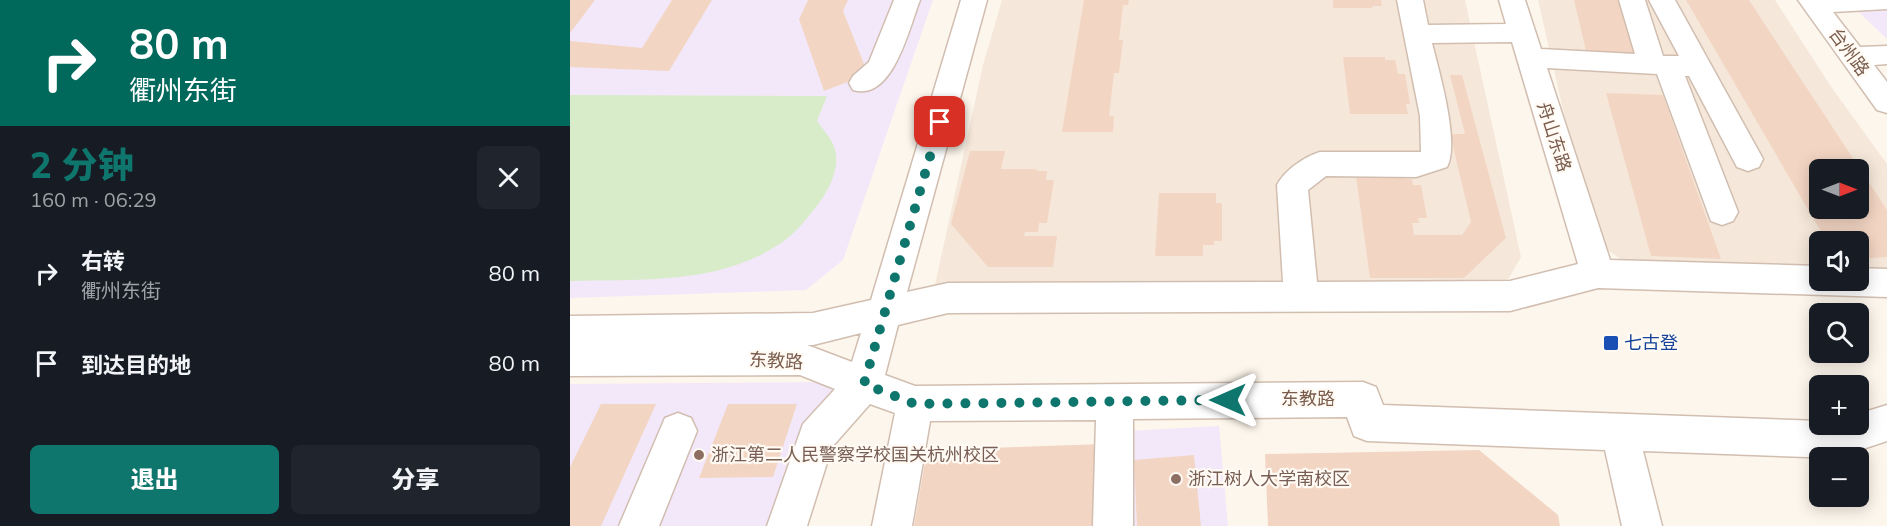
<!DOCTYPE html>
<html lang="zh">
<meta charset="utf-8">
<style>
:root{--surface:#171b24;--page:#20242c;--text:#f1f3f6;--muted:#9ea1a6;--accent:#0f766e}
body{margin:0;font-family:Mulish,"Noto Sans SC",sans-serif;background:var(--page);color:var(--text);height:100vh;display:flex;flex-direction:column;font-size:22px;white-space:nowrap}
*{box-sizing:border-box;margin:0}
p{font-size:20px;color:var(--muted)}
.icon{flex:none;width:33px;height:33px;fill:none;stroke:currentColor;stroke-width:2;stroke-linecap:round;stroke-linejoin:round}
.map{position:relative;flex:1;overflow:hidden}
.sheet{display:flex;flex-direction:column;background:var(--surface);width:570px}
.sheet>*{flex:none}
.top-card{background:#00695c;color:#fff;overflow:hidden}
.needle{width:39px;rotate:90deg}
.tools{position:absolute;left:1239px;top:159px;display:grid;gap:12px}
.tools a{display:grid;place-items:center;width:60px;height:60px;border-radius:9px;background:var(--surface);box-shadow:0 3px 15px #0003;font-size:30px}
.pin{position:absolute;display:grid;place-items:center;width:51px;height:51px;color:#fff;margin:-26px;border-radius:12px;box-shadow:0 3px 9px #0006}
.me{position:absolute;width:66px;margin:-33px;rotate:270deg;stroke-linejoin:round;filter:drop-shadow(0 0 4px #0008)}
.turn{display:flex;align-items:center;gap:21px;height:126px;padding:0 30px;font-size:27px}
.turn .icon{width:78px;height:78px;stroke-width:2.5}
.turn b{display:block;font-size:42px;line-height:51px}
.round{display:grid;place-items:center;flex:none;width:63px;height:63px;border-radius:9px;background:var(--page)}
.head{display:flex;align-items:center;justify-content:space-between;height:102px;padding:0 30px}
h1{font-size:36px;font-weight:800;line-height:45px;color:var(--accent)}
.button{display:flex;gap:12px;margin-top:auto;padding:12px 30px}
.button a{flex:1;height:69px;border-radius:9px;background:var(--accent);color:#fff;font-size:24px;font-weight:800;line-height:69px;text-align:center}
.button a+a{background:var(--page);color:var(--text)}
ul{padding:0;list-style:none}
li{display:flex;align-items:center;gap:18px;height:90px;padding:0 30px}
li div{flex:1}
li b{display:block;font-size:22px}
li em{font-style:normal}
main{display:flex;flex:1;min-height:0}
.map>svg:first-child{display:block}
.residential{fill:#f5e8da;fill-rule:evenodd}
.education{fill:#f3e8fa}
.green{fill:#d8ecc9}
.building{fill:#f3d5c3;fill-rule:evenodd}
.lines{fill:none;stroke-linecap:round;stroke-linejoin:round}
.minor-casing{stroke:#d1beb0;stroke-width:3}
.minor{fill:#fff;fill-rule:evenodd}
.route{stroke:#0f766e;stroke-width:10;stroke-dasharray:0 18}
.transit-dot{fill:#1a4fb4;stroke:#fffaf3;stroke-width:2}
.education-dot{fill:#8d6e63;stroke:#fffaf3;stroke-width:2}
.labels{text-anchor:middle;stroke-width:4.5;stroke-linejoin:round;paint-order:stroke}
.street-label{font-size:18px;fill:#7a5c4d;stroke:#fffaf3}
.transit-label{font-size:18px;fill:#164399;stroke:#fffaf3;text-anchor:start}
.education-label{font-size:18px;fill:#785e54;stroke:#fffaf3;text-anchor:start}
</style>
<main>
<section class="sheet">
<div class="top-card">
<div class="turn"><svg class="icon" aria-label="right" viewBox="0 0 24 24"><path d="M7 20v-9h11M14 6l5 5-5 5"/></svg><div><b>80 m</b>衢州东街</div></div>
</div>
<div class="head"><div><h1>2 分钟</h1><p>160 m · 06:29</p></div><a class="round"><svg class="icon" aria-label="close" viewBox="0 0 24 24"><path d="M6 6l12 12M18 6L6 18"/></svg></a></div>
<ul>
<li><svg class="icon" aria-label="right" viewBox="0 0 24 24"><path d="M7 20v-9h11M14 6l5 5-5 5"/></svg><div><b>右转</b><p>衢州东街</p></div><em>80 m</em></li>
<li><svg class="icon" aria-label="arrive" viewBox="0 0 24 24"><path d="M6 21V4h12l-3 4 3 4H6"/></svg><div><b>到达目的地</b></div><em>80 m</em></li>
</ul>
<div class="button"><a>退出</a><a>分享</a></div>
</section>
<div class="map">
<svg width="1317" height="526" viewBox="0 0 1317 526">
<rect width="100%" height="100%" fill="#fdf6ec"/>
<path class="residential" d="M 432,0 L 895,0 L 951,257 L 921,309 L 361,303 L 413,65 Z
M 968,0 L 1205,0 L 1262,88 L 1317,164 L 1317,280 L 1289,279 L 1288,242 L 1250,242 L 1249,278 L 1077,272 L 1052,260 L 1029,244 L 1017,215 ZM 1250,170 L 1288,170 L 1288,208 L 1250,208 Z"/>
<path class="education" d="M 0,0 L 363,0 L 273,260 L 236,290 L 0,298 Z
M 1276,0 L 1317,0 L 1317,39 Z
M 279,382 L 238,526 L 0,526 L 0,384 Z
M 649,426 L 658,526 L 561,526 L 557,431 Z"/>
<path class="green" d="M 0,95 L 257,96 L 247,121 C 252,128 259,136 263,144 C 272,163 261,187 249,203 C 237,218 225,235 208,245 C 146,285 71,279 0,281 Z"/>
<path class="building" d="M 0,0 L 25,0 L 0,33 Z
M 102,0 L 142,0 L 99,71 L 0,67 L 0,41 L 72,48 Z
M 238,0 L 278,0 L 273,11 L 298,74 L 254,91 L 229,19 Z
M 514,0 L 559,0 L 558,5 L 553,5 L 549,40 L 553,40 L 549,73 L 544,73 L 539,116 L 544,116 L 543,132 L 492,132 Z
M 763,0 L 811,0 L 812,6 L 802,6 L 803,8 L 763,8 Z
M 1004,0 L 1048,0 L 1064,53 L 1016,51 Z
M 1116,0 L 1179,0 L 1317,210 L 1317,257 L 1288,259 L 1288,242 L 1257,242 ZM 1250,170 L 1288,170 L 1288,208 L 1250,208 Z
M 773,57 L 815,57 L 815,60 L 825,60 L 828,74 L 835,74 L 840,104 L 836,104 L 838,114 L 780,114 Z
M 880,75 L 892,75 L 936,238 L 894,278 L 800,278 L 785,169 L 832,168 L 835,179 L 842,179 L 843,185 L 851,185 L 857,218 L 848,218 L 849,223 L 842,223 L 844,235 L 892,235 L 901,222 L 880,134 L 895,134 Z
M 1036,93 L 1093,95 L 1151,259 L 1081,256 Z
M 400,151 L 435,151 L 431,169 L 467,169 L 466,171 L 477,171 L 476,180 L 484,180 L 477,223 L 469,223 L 468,232 L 455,232 L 454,236 L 487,236 L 483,267 L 418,267 L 381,224 Z
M 589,193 L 646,193 L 646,203 L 652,203 L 652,241 L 644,241 L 644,245 L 633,245 L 633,256 L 585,256 Z
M 31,404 L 86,404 L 31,526 L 0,526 L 0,467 Z
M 158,404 L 227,404 L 203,477 L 129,478 Z
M 535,444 L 530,526 L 344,526 L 357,450 Z
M 909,450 L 988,515 L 990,526 L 698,526 L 695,454 Z
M 624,455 L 631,526 L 567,526 L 564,460 Z"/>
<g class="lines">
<g class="minor-casing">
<path id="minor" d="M 324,0 L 350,0 C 339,28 323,102 283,90 L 279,83 L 283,76 L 299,62 Z
M 391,0 L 417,0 L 337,292 L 378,283 L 713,282 L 707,185 C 715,170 734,157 750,152 L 851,152 L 850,116 L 827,0 L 853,0 L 858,25 L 936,24 L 929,0 L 955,0 L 971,49 L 1065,54 L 1049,0 L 1075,0 L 1093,56 L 1109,56 L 1079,0 L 1105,0 L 1193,159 L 1189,167 L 1178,171 L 1167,167 L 1119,76 L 1115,76 L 1168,212 L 1163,221 L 1152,225 L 1141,221 L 1087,74 L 977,68 L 1040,260 L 1250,266 L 1250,280 L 1288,280 L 1288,268 L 1317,269 L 1317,297 L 1028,288 L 940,311 L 378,313 L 328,325 L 315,375 L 345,386 L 793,382 L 806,387 L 813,405 L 1250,421 L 1250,424 L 1288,424 L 1288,414 L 1317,405 L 1317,441 L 1266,458 L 1073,451 L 1092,526 L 1052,526 L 1035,450 L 797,441 L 784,436 L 777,417 L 563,419 L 563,526 L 523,526 L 526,420 L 360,421 L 342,526 L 302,526 L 325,413 L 300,404 L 262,447 L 237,526 L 197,526 L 233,424 L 265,389 L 230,375 L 0,376 L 0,316 L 243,313 L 301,300 ZM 942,42 L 1008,264 L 940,281 L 747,282 L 738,190 L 756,176 L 846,177 L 877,167 C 890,143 869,71 862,43 ZM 291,333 L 282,362 L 237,345 L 243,345 Z
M 1228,0 L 1317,0 L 1317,9 L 1263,12 L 1290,47 L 1317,46 L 1317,64 L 1304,65 L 1317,82 L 1317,113 L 1307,110 Z
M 108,413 L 121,418 L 127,431 L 89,526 L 49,526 L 95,418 Z"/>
</g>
<use href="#minor" class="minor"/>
</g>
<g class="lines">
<path class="route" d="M 370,122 L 294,384 L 345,404 L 658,400"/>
</g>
<rect class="transit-dot" x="1033" y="335" width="16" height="16" rx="3"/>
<g class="education-dot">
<circle cx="129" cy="455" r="6"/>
<circle cx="606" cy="479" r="6"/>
</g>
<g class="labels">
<g class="street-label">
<text transform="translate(1279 52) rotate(54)" y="6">台州路</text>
<text transform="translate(984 137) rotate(72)" y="6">舟山东路</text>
<text transform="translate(206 361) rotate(3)" y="6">东教路</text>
<text x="738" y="405">东教路</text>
</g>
<g class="transit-label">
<text x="1054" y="349">七古登</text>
</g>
<g class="education-label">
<text x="141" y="461">浙江第二人民警察学校国关杭州校区</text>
<text x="618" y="485">浙江树人大学南校区</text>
</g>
</g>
</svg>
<div class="tools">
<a><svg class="needle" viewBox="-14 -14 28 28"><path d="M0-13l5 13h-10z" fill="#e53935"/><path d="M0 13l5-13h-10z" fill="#9ea1a6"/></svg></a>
<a><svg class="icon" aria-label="sound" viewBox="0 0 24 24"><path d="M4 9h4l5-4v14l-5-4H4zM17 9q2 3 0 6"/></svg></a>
<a><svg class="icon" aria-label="search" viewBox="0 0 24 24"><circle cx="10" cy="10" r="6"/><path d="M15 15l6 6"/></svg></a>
<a>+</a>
<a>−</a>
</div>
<div class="pin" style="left:370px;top:122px;background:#d93025"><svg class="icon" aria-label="arrive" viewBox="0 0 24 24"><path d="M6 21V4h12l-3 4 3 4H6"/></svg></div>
<svg class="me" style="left:658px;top:400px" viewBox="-20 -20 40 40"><path d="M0-17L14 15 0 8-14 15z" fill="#0f766e" stroke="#fff" stroke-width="4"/></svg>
</div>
</main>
